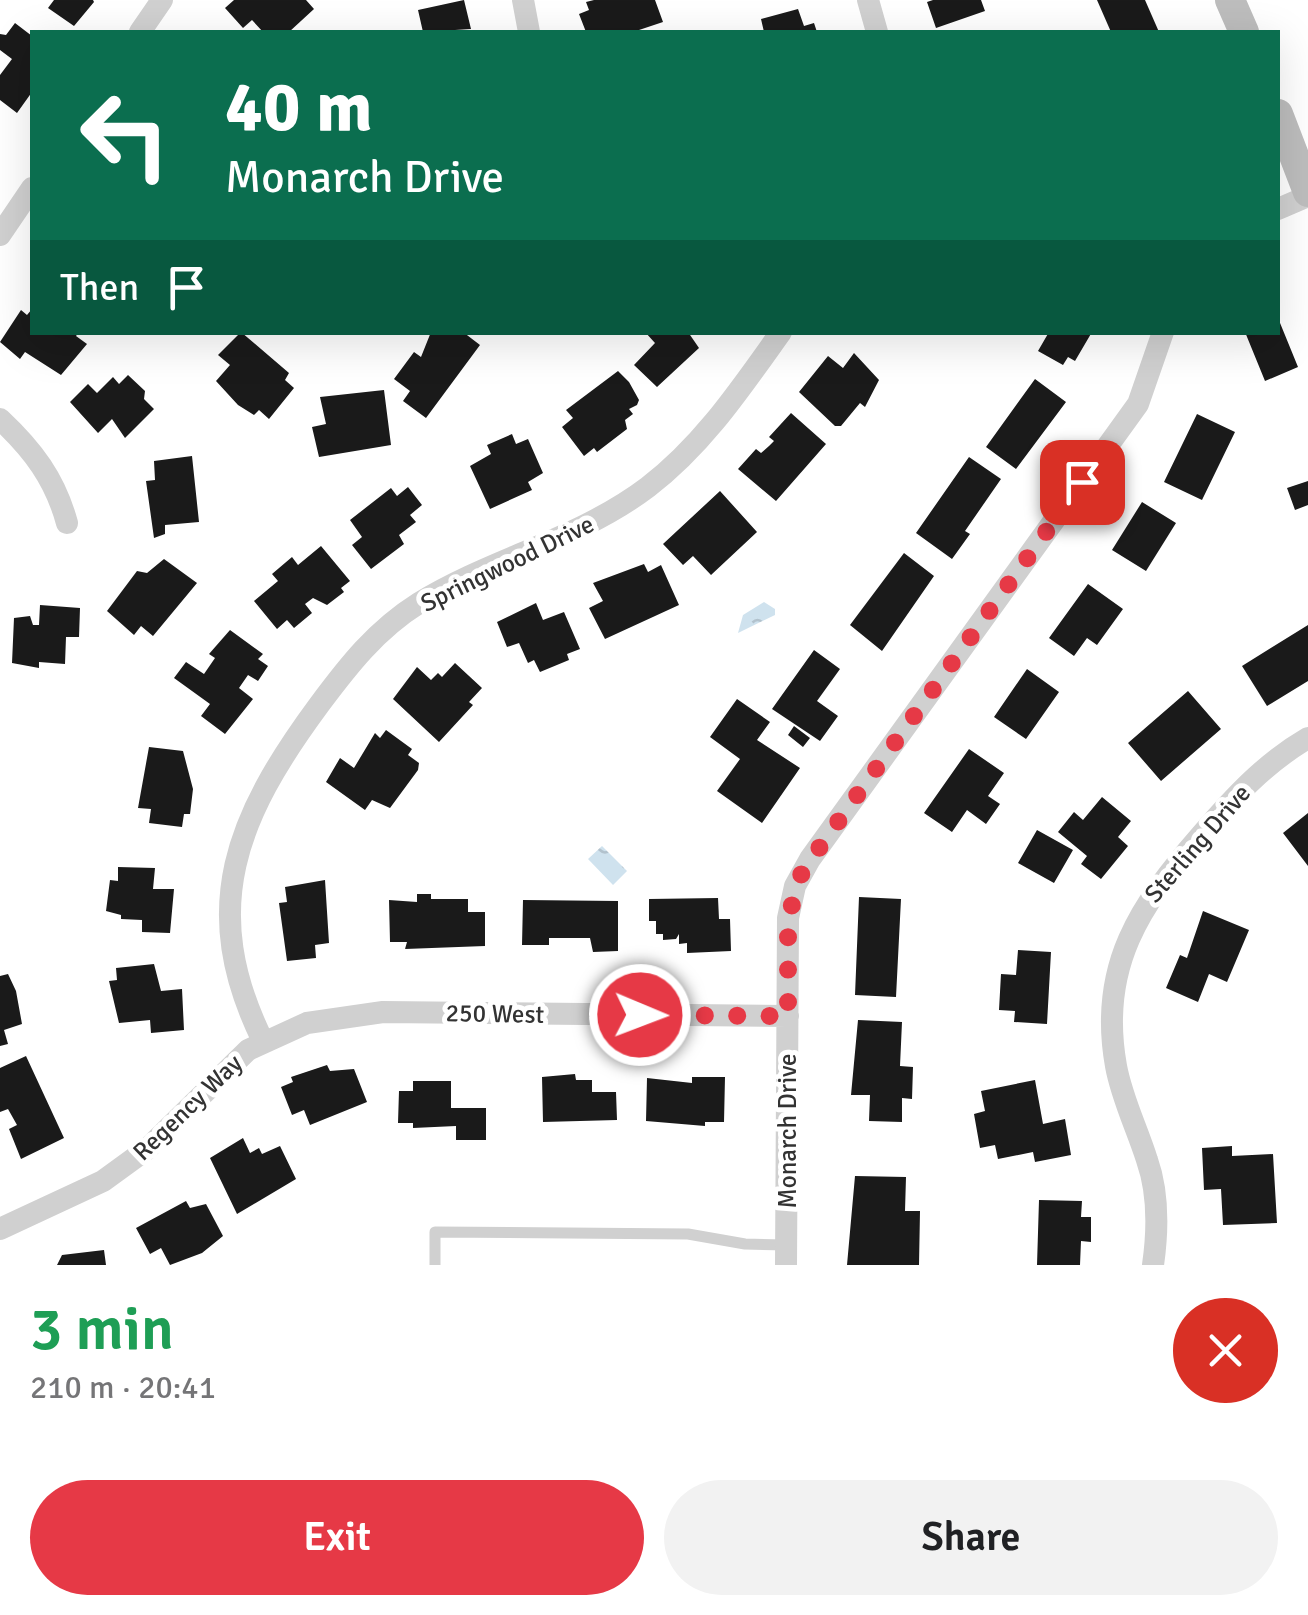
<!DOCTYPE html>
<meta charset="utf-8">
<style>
:root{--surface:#fff;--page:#f2f2f2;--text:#202124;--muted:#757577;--accent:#e63946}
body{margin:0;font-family:Signika,sans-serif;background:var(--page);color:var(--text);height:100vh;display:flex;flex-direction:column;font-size:38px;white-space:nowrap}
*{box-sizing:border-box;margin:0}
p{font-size:32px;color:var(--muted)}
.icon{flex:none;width:55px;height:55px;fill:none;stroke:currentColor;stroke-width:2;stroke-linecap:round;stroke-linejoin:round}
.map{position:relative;height:1265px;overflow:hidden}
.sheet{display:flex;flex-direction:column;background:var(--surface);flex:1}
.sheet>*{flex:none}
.hud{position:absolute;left:30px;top:30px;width:1250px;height:305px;border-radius:0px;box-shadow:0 10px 40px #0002;background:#0b6e4f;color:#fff;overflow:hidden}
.pin{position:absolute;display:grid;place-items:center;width:85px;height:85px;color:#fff;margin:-42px;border-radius:20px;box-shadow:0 5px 15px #0006}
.me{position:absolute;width:110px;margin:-55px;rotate:91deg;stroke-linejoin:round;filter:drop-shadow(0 0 8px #0008)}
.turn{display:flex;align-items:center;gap:35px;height:210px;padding:0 30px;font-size:45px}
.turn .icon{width:130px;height:130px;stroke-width:2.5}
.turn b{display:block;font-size:70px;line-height:85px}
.then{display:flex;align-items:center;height:95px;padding:0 30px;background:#0003;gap:20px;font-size:38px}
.round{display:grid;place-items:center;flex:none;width:105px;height:105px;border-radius:52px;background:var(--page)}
.headline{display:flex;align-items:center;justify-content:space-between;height:170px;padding:0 30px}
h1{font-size:60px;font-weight:600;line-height:75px;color:#1e9e55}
.action{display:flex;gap:20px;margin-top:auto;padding:20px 30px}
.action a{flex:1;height:115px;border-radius:60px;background:var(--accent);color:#fff;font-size:40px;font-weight:600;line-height:115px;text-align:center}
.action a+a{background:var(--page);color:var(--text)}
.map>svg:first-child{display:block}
.water{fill:url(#water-ripples)}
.building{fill:#1a1a1a}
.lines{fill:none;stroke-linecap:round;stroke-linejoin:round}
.lane{stroke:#d0d0d0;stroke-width:11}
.street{stroke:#d0d0d0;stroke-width:22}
.secondary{stroke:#bdbdbd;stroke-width:30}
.route{stroke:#e63946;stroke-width:18;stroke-dasharray:0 32.4}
.labels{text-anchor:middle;stroke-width:10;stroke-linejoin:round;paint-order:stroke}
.street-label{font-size:25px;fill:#333;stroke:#fff}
</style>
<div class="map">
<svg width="1308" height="1265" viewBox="0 0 1308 1265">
<defs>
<pattern id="water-ripples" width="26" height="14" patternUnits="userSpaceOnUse" patternTransform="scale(2.5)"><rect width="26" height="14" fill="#cfe2ee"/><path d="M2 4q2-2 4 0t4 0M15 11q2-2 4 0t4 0" fill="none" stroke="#b2c2cd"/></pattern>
</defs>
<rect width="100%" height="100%" fill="#fff"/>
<path class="water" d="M 764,602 L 775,609 L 775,615 L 738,633 L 743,615 Z
M 602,846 L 627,871 L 613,885 L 588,859 Z"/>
<path class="building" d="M 54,0 L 93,0 L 94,2 L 74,26 L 48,8 Z
M 234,0 L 306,0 L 314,9 L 289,32 L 263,32 L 252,20 L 243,28 L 225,8 Z
M 464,0 L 471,29 L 423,32 L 418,10 Z
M 594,0 L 655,0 L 663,22 L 633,32 L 586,32 L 579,14 L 589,10 L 586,2 Z
M 933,0 L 981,0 L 985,11 L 936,28 L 927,2 Z
M 1097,0 L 1145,0 L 1159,32 L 1111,32 Z
M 798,9 L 804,26 L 814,23 L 817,32 L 764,32 L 761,19 Z
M 15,23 L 32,36 L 32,92 L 17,113 L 0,100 L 0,75 L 12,59 L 0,50 L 0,34 L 6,35 Z
M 32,309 L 32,332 L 79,332 L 76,336 L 87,344 L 61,375 L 25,352 L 20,359 L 0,342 L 21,310 L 27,315 Z
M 1278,318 L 1298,367 L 1265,381 L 1245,332 L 1278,332 Z
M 241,332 L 289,373 L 285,380 L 294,388 L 269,419 L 259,410 L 254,415 L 238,405 L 216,381 L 230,365 L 218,355 Z
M 431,332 L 463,332 L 480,345 L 426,418 L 403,401 L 410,391 L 394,379 L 414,352 L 421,357 Z
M 645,332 L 688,332 L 699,348 L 657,387 L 634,365 L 655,343 Z
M 1049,332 L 1092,332 L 1075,361 L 1068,357 L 1063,365 L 1038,351 Z
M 854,353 L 879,380 L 865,407 L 860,403 L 841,426 L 835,426 L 799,392 L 828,356 L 843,368 Z
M 618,371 L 629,382 L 639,400 L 637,405 L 629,409 L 633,414 L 625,420 L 627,429 L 597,452 L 594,448 L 584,456 L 562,427 L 573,418 L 566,410 Z
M 128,375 L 145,391 L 144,399 L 154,409 L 125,438 L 112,419 L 98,433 L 70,402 L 88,384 L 97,393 L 113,377 L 119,384 Z
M 1035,379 L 1066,402 L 1016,469 L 986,447 Z
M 384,390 L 391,445 L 319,457 L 312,427 L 326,424 L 320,397 Z
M 791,413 L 826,444 L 776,501 L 738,469 L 756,449 L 761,453 L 769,446 L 774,441 L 769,437 Z
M 1197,414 L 1235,432 L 1202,500 L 1164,482 Z
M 512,434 L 516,444 L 528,439 L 543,473 L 528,482 L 532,490 L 490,509 L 470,466 L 491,454 L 487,445 Z
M 192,456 L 199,522 L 165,525 L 165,534 L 154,538 L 146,481 L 155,480 L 154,461 Z
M 969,457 L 1001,479 L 965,531 L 970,534 L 952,559 L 916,533 Z
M 1308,481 L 1308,505 L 1295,510 L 1287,488 Z
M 408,487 L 422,505 L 410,515 L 416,522 L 399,535 L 404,544 L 371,569 L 352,545 L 362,537 L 350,520 L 391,488 L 397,496 Z
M 720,491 L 757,532 L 711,575 L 693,556 L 683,565 L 663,544 Z
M 1142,502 L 1176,523 L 1146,571 L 1112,550 Z
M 321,546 L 350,581 L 341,588 L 344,592 L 327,605 L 313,598 L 305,604 L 312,613 L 294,628 L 287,620 L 277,629 L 254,601 L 278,581 L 272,574 L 292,557 L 298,565 Z
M 904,553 L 934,576 L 882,651 L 850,625 Z
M 164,559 L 197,583 L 153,636 L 141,626 L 134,635 L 107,611 L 137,571 L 147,573 Z
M 644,564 L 648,572 L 661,565 L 679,605 L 605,639 L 589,608 L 603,601 L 593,583 Z
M 1088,584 L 1123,609 L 1097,645 L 1087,638 L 1074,656 L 1049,638 Z
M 536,603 L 543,620 L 564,612 L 580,649 L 567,654 L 569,660 L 540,672 L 534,660 L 528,663 L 519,643 L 507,647 L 497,622 Z
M 40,605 L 80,608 L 79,637 L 66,637 L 65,664 L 39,662 L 39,668 L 12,663 L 14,618 L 30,616 L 33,625 L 39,625 Z
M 1308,625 L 1308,681 L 1267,706 L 1242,666 Z
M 230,630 L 263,654 L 258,659 L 268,666 L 258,681 L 248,675 L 239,688 L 253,699 L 225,734 L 201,716 L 210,704 L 174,678 L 186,662 L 204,674 L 215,658 L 209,654 Z
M 814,650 L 840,669 L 817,701 L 838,716 L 820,741 L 772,709 Z
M 455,663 L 482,688 L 469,702 L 473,705 L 439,742 L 393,699 L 417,667 L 431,680 L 438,673 L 442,677 Z
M 1027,669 L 1059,692 L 1026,739 L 994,717 Z
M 1188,691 L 1221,729 L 1161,781 L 1128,743 Z
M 737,699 L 770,722 L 757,740 L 800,768 L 762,823 L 717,791 L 740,759 L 710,737 Z
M 794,726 L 810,738 L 803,747 L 788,735 Z
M 386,730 L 412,749 L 408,755 L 419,763 L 418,770 L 390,808 L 372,800 L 365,810 L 326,782 L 340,758 L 354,768 L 375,733 L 380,738 Z
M 149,747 L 183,751 L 193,789 L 190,814 L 184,814 L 182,827 L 149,823 L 151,809 L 138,808 Z
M 969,749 L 1004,773 L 988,796 L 1000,804 L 986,824 L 967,810 L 952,832 L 924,813 Z
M 1102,797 L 1131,821 L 1118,837 L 1128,846 L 1101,879 L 1081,864 L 1087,856 L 1058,832 L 1074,812 L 1083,820 Z
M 1308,813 L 1308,866 L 1283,833 Z
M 1037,830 L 1073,850 L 1054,883 L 1018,863 Z
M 118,867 L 155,868 L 153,889 L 174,889 L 170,933 L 142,932 L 142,920 L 121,919 L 121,915 L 106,911 L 110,880 L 118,881 Z
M 325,880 L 329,943 L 315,945 L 316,958 L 287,961 L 279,903 L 287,902 L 285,887 Z
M 417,894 L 431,894 L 431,899 L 468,899 L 468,912 L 485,912 L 485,946 L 405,949 L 407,942 L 390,942 L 389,900 L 417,902 Z
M 859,897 L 901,899 L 896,997 L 855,995 Z
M 718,898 L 719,919 L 730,919 L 731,951 L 687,953 L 687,943 L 679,944 L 679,934 L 676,939 L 663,940 L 663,934 L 656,934 L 656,921 L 649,921 L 649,899 Z
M 523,900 L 618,901 L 618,951 L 593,952 L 590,938 L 549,938 L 549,945 L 522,945 Z
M 1203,911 L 1249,930 L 1227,982 L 1209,974 L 1198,1002 L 1166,988 L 1180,955 L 1187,958 Z
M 1018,950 L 1051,952 L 1047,1024 L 1014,1022 L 1015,1011 L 999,1010 L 1001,974 L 1016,975 Z
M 154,964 L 161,991 L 182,989 L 184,1030 L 151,1033 L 150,1020 L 119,1023 L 109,981 L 117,980 L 116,968 Z
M 8,974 L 16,991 L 22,1024 L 4,1030 L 8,1044 L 0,1046 L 0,976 Z
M 858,1020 L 902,1022 L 900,1066 L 913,1067 L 912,1099 L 902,1098 L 902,1122 L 869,1121 L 870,1095 L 851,1095 Z
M 26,1056 L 64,1138 L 21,1159 L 9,1129 L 17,1125 L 8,1109 L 0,1112 L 0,1068 Z
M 327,1065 L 330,1071 L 354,1069 L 367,1102 L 310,1125 L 304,1110 L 292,1115 L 281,1087 L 293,1082 L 291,1077 Z
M 575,1074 L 576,1080 L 592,1080 L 592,1092 L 616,1092 L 617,1120 L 543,1122 L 542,1077 Z
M 692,1077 L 725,1077 L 724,1122 L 705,1122 L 705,1126 L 646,1121 L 647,1078 L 692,1083 Z
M 1035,1080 L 1043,1124 L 1065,1119 L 1071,1155 L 1035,1162 L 1033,1152 L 998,1159 L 995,1145 L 980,1148 L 974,1114 L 985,1111 L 981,1091 Z
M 413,1081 L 451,1081 L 451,1108 L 486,1108 L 486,1140 L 456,1140 L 456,1126 L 413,1128 L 413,1123 L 398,1123 L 399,1091 L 413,1091 Z
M 243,1138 L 250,1153 L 259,1148 L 262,1154 L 280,1146 L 296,1179 L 237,1214 L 210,1158 Z
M 1232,1146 L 1232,1156 L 1273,1154 L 1277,1223 L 1223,1225 L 1221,1189 L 1204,1190 L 1202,1148 Z
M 855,1176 L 906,1177 L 905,1211 L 920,1211 L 919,1265 L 847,1265 Z
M 1039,1200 L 1082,1201 L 1081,1217 L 1091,1217 L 1091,1242 L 1081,1241 L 1080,1265 L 1037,1265 Z
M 186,1201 L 190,1208 L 206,1204 L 223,1236 L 202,1253 L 170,1265 L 161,1248 L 150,1254 L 136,1228 Z
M 104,1250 L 106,1265 L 57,1265 L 62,1255 Z"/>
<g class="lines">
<path class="lane" d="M 435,1265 L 435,1232 L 688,1234 L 745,1244 L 786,1245"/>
<path class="street" d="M 523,0 L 529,32
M 868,0 L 877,32
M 140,32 L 162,0
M 1278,209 L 1308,196
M 0,235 L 32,188
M 0,419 C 33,450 55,479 67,523
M 263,1041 C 197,908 237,816 319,705 C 348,666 376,630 419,603 C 492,558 578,540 648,487 C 703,445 741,388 781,332
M 0,1229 L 103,1181 L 147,1149 L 248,1050 L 307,1023 L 383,1012 L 788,1016
M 786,1265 L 788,918 L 795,886 L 810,859 L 1138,404 L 1163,332
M 1153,1265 C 1158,1230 1159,1194 1147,1160 C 1137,1128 1122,1099 1116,1066 C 1098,966 1140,905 1202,834 C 1234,797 1265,763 1308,738"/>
<path class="secondary" d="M 1230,0 L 1244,32
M 1278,114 L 1308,192"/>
</g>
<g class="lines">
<path class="route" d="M 640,1015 L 788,1016 L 788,918 L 802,872 L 1082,482"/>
</g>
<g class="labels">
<g class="street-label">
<text transform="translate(507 563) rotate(-26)" y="9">Springwood Drive</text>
<text transform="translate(1197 843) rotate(-49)" y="9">Sterling Drive</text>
<text transform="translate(495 1013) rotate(1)" y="9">250 West</text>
<text transform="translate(187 1107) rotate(-44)" y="9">Regency Way</text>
<text transform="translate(787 1131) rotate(-90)" y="9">Monarch Drive</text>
</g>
</g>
</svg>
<div class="pin" style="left:1082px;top:482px;background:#d93025"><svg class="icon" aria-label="arrive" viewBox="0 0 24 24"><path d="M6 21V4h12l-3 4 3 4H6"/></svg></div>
<svg class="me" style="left:640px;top:1015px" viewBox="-20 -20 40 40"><circle r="17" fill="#e63946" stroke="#fff" stroke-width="3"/><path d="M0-11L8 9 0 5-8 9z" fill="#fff"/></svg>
<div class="hud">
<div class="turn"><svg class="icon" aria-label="left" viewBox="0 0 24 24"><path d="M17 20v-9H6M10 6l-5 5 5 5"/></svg><div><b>40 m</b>Monarch Drive</div></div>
<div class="then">Then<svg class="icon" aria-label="arrive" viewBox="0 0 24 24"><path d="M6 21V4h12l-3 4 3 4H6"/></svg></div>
</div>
</div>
<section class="sheet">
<div class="headline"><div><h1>3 min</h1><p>210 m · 20:41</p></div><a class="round" style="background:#d93025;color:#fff"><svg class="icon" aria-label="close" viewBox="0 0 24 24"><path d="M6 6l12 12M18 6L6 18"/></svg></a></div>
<div class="action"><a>Exit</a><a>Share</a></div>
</section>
